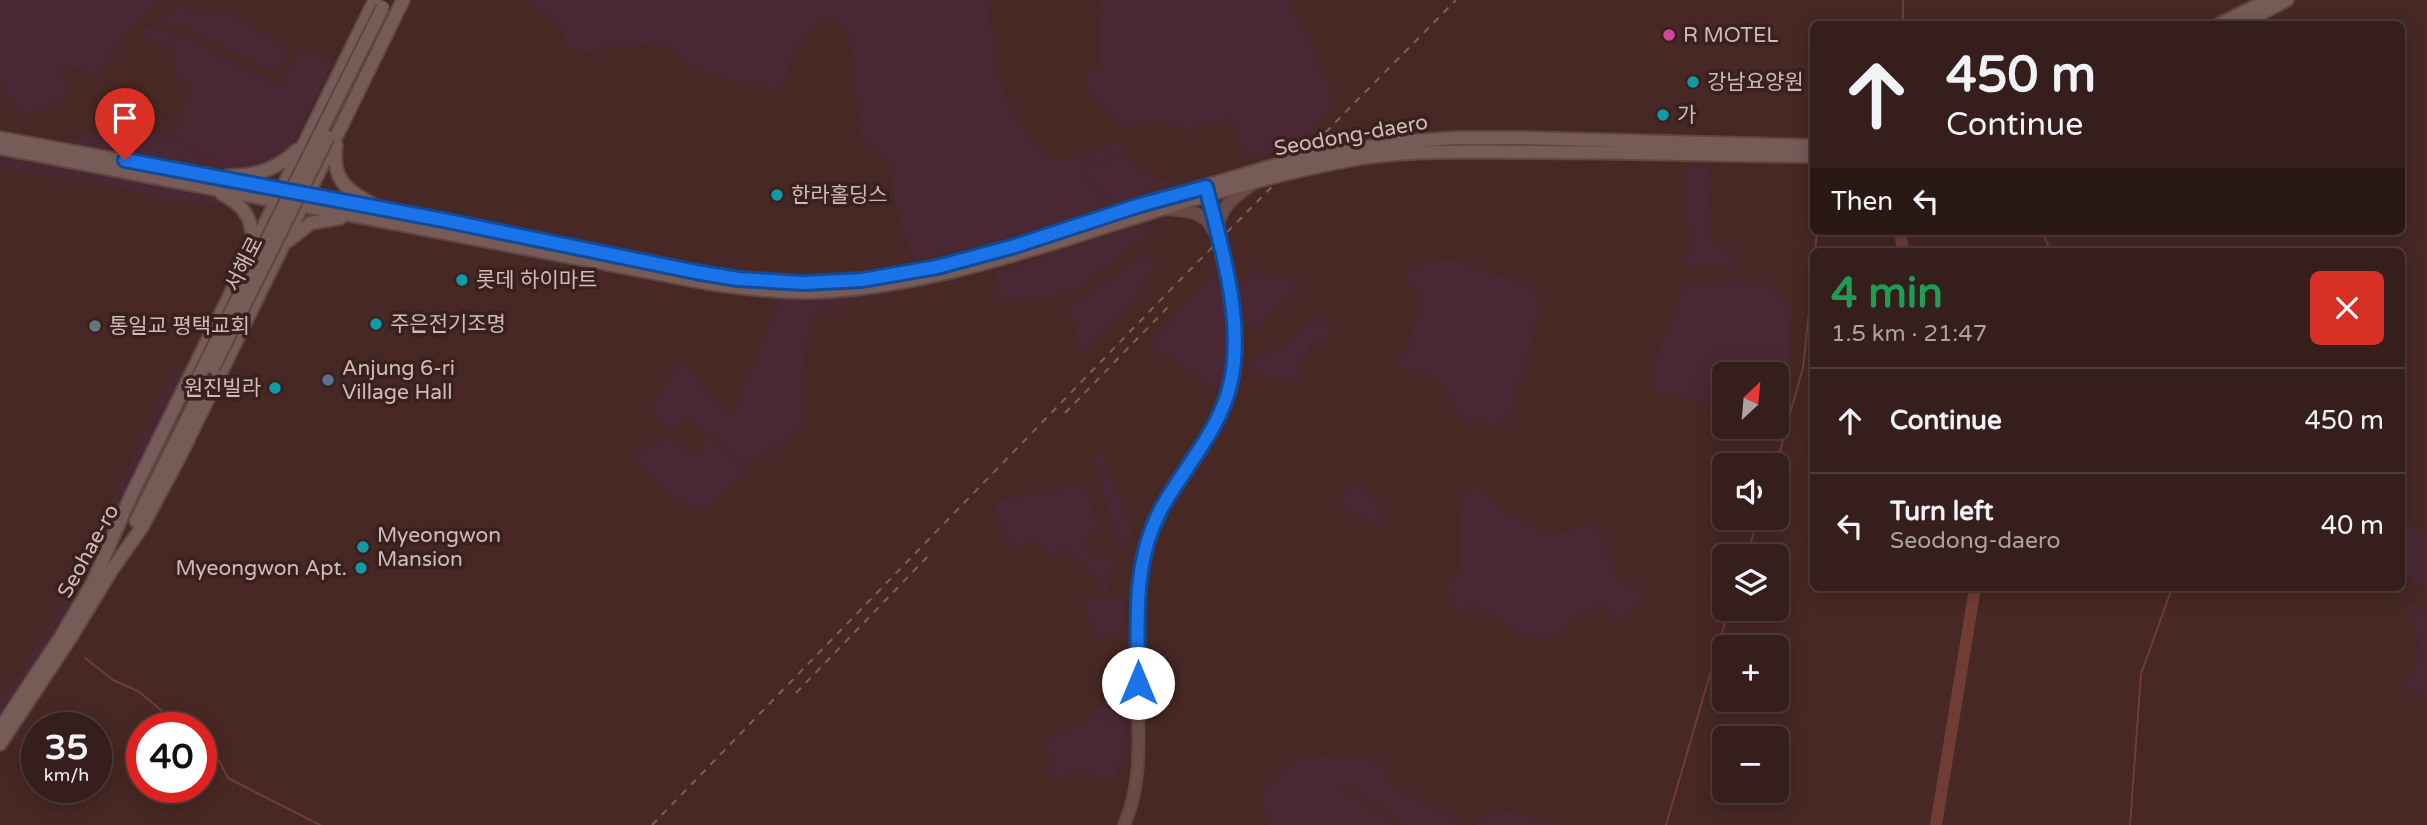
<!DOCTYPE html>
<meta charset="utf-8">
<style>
:root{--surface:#351e1b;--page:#402b28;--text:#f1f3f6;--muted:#aaa2a3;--line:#4f3c3a}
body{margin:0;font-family:"Varela Round","Noto Sans KR",sans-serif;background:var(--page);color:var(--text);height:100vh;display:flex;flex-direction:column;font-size:26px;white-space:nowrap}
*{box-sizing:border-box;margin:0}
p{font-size:23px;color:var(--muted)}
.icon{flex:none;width:38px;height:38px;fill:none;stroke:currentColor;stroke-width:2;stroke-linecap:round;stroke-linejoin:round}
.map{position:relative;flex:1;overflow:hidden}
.details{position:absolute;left:1810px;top:248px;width:595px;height:343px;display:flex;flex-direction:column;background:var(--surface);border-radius:10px;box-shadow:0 4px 18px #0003,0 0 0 2px var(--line)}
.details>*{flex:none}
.banner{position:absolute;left:1810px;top:21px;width:595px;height:214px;border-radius:10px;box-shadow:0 4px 18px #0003,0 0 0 2px var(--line);background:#351e1b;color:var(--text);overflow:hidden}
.needle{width:46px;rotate:26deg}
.tools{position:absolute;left:1712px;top:362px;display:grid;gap:14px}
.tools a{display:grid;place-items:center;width:77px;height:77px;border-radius:10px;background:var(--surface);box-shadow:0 4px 18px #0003,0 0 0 2px var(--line);font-size:35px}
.speed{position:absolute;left:21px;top:712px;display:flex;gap:14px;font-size:35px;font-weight:700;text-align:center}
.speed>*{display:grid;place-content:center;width:91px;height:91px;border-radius:50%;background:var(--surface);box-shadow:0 4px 18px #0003,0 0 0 2px var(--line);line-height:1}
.speed small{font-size:18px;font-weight:400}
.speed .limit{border:10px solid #d22;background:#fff;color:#111}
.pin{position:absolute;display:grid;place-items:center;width:60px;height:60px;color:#fff;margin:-72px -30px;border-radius:50% 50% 50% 0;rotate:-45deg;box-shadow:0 0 7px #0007}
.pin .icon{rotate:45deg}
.me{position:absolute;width:77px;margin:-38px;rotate:0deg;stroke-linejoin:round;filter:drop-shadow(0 0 5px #0008)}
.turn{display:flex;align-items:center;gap:24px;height:147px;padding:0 21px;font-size:32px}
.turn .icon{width:91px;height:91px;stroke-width:2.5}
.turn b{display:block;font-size:49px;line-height:60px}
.then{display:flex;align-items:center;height:66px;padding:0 21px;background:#0003;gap:14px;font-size:26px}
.round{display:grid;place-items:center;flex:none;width:74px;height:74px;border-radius:10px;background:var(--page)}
.headline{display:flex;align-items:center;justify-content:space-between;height:119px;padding:0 21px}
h1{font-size:42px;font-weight:800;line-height:52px;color:#1e9e55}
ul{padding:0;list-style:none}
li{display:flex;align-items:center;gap:21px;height:105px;padding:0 21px;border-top:2px solid var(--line)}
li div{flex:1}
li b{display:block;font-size:26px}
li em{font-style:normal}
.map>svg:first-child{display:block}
.green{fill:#492834}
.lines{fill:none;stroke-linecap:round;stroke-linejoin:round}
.stream{stroke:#6f3d36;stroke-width:2}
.river{stroke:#6f3d36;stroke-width:12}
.secondary-casing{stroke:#5f4643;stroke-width:14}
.primary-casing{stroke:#5f4643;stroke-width:16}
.secondary{stroke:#694c47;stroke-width:10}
.primary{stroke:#765b57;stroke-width:12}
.rail{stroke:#7d5f5b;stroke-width:2;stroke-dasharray:7 7;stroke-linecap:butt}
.primary-bridge-casing{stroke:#5f4643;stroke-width:16;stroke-linecap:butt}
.primary-bridge{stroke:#765b57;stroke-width:12}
.route-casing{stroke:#114b97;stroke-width:18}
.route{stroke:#1a73e8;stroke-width:12}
.hotel-dot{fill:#d1479c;stroke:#3b211e;stroke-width:2.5}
.culture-dot{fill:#0f9aa8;stroke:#3b211e;stroke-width:2.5}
.worship-dot{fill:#6b7280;stroke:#3b211e;stroke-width:2.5}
.service-dot{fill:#5c6f8a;stroke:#3b211e;stroke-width:2.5}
.labels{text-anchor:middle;stroke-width:7;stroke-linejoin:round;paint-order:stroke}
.poi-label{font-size:21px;fill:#cfbbb7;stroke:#3b211e;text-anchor:start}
.street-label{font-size:21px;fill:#cfbbb7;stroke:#3b211e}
</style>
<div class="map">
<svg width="2427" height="825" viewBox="0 0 2427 825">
<rect width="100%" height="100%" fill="#472824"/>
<path class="green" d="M 0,0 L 160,0 L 127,32 L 101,69 L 91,80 L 79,69 L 62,65 L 62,73 L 71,85 L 60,101 L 27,116 L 0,86 Z
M 530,0 L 990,0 L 988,18 L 994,37 L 993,59 L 1013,114 L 1036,146 L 1050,160 C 1074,159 1098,151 1119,141 L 1126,154 L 1081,168 L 1105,206 C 1042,228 979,248 913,261 L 894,203 L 893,167 L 859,133 L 852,44 L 833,17 C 800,23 789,63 782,91 L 705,75 L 661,44 L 599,48 L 586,53 L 565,47 L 563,29 L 530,3 Z
M 1102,0 L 1288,0 L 1315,50 L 1320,68 L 1328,81 L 1332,110 L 1292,150 L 1244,158 L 1230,119 L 1189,130 L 1153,120 L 1121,128 L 1089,93 L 1086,72 L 1099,67 L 1099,24 Z
M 219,6 L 289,49 L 276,74 L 182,27 L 155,21 L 178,7 L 212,12 Z
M 147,27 L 179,34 L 280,86 L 302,47 L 334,61 L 290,148 L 275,160 L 245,169 L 228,169 L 175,138 L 169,126 L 181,118 L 191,81 L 175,79 L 174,47 L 139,35 Z
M 122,130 L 152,133 L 173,139 L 220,165 L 72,145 L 82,134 L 117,135 Z
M 1127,155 C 1137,174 1149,176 1169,181 L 1170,184 L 1109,205 L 1083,169 Z
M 3,158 C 78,177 159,177 232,206 L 166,203 L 133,190 L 107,184 L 66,180 L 0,167 Z
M 1686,168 L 1709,168 L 1712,245 L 1731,251 L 1742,268 L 1684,267 L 1689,248 Z
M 1149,224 L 1155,225 L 1158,229 L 1079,288 L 1056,297 L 994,303 L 995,273 L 1069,247 Z
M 1144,254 L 1155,266 L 1125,313 L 1082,352 L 1068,306 Z
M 1458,258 L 1474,268 L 1531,285 L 1539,303 L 1531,345 L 1508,418 L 1491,434 L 1488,422 L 1479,420 L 1467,427 L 1440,382 L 1422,373 L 1397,368 L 1400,356 L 1408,351 L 1412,327 L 1424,297 L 1407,278 L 1406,273 L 1421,264 Z
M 1253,268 L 1267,277 L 1297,282 L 1301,288 L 1252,335 L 1236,295 L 1239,286 Z
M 1216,272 C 1225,307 1238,358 1219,392 L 1147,343 Z
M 1749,280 L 1774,289 L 1790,306 L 1788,360 L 1776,393 L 1776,374 L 1724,374 L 1724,409 L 1654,392 L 1656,357 L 1684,283 Z
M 879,291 L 884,298 C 867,301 839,303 824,310 C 798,323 803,402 801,429 L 748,465 L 687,418 L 670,430 L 650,408 L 680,360 L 732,416 L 779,299 L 832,297 Z
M 1322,314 L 1327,315 L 1328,330 L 1331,334 L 1323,343 L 1309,344 L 1309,356 L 1298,362 L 1301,383 C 1284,380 1260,379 1249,366 L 1251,357 L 1275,350 Z
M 173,370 L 183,373 C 128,492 76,607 0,714 L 0,700 L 21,672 L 53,618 L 103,520 Z
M 668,436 L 690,456 L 708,437 L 748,470 L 702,512 L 677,501 L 631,455 Z
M 1091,450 L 1104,457 L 1133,532 L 1124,549 L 1114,532 Z
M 1349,477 L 1370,495 L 1384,513 L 1382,527 L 1341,508 L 1340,504 Z
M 1084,484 L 1101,531 L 1085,537 L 1092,560 L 1110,555 L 1115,569 L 1103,573 L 1110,593 L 1102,594 L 1095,575 L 1067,547 L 1052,559 L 1034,539 L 1017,550 L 1004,536 L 994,502 Z
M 1476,485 C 1494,500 1530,535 1556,533 C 1568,532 1581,525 1593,521 L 1616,576 L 1643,594 L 1627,618 L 1608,619 L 1612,614 L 1609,607 L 1598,605 L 1570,624 L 1563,636 L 1544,641 L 1521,635 L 1473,605 L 1461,615 L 1447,593 L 1449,579 L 1460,567 L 1458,495 Z
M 2401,518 L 2427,535 L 2427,586 L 2401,575 Z
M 1125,595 L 1125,630 L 1097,640 L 1081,600 Z
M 2405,603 L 2427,610 L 2427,698 L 2401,687 C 2406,680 2414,671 2416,663 C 2423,642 2411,622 2405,603 Z
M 1124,674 L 1126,749 L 1115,778 L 1075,773 L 1059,777 L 1045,774 L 1050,757 L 1044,742 L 1094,715 L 1103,704 L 1111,679 Z
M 1347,754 L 1382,763 C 1391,798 1438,804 1463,822 L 1463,825 L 1401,825 L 1354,789 L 1338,783 L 1395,825 L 1270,825 L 1261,799 L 1270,781 L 1278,781 L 1277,777 L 1298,756 Z
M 1490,808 L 1565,825 L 1476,825 Z"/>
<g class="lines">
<path class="stream" d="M 1903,24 L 1903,0
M 2042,231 L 2051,252
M 1815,252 L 1817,231
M 1776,466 L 1803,367 L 1813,276
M 1746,556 L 1759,518
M 85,658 L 113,680 L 138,691 L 183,728
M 201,743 L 217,757 L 228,778 L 320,825
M 1666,825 L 1729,609
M 2130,825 L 2141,674 L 2172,588"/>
<path class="river" d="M 1899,231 L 1904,252
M 1936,825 L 1975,588"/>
<g class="secondary-casing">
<path id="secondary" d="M 1165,209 C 1185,211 1204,210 1213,230
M 1217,227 C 1223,205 1234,196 1253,184
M 1124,825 C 1141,788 1139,744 1138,704 C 1137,659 1134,611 1141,566 C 1148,517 1183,475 1208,434 C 1257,358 1226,268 1206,187"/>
</g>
<g class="primary-casing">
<path id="primary" d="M 2220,24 L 2268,0
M 2241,24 L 2287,0
M 0,138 L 443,220 L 696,272 L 754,280 L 804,283 L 861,280 L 915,272 L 1015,246 L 1141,205 L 1293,160 L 1397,142 L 1457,138 L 1522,138 L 1813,146
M 336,145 C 332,178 344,189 372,204
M 0,148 L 707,283 C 748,289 790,294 831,291 C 914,285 993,262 1073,237 C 1162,209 1253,178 1345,161 C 1404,149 1464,152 1525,152 C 1621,152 1717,155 1813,156
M 228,176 C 256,176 278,169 297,150
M 222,194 C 244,205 252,218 253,242
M 288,241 L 311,223 L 340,218
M 136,521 L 203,387
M 111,571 L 142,527 L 180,456 L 403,0
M 93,582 L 131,496 L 375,0
M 0,729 L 60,638 L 98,574
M 0,744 L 71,637 L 114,566"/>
</g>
<use href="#secondary" class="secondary"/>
<use href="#primary" class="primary"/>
<path class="rail" d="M 1065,413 L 1170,305
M 796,693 L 932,552
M 652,825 L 1180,280 L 1456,0"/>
<g class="primary-bridge-casing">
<path id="primary-bridge" d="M 213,368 L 328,137
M 195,384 L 383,7"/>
</g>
<use href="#primary-bridge" class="primary-bridge"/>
</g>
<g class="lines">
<g class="route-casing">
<path id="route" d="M 125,160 L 443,220 L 696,272 L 738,279 L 804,283 L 862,280 L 937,267 L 1015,246 L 1140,205 L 1206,187 C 1221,245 1244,321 1231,381 C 1221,430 1183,468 1160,511 C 1132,565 1138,624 1138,683"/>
</g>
<use href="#route" class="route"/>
</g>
<circle class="hotel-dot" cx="1669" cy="35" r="7"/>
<g class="culture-dot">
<circle cx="1693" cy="82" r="7"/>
<circle cx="1663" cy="115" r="7"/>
<circle cx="777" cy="195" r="7"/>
<circle cx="462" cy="280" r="7"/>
<circle cx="376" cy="324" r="7"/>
<circle cx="275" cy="388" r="7"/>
<circle cx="363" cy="547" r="7"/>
<circle cx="361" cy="568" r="7"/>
</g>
<circle class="worship-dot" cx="95" cy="326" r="7"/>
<circle class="service-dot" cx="328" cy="380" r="7"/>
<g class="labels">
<g class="poi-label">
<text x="1683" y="42">R MOTEL</text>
<text x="1707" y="89">강남요양원</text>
<text x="1677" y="122">가</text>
<text x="791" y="202">한라홀딩스</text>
<text x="476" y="287">롯데 하이마트</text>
<text x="390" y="331">주은전기조명</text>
<text x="109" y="333">통일교 평택교회</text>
<text x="342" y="375">Anjung 6-ri<tspan x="342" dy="24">Village Hall</tspan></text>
<text x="261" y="395" text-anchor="end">원진빌라</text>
<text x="377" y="542">Myeongwon<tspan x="377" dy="24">Mansion</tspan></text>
<text x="347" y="575" text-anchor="end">Myeongwon Apt.</text>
</g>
<g class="street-label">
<text transform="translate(1351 135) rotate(-10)" y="7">Seodong-daero</text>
<text transform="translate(244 264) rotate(-63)" y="7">서해로</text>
<text transform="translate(88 551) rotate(-61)" y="7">Seohae-ro</text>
</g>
</g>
</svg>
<div class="tools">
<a><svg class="needle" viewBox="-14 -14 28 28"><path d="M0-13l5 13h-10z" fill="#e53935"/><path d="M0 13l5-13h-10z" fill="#aaa2a3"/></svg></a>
<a><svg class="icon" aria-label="sound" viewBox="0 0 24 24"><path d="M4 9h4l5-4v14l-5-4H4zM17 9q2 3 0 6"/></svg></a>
<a><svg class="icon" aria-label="layers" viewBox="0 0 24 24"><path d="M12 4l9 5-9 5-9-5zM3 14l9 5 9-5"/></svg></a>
<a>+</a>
<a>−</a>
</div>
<div class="speed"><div>35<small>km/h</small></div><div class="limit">40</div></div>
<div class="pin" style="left:125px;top:160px;background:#d93025"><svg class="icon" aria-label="arrive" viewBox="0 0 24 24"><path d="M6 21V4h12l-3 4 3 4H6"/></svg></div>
<svg class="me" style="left:1138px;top:683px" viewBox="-20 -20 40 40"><circle r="19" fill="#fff"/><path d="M0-13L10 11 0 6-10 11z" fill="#1a73e8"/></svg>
<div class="banner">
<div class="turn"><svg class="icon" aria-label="ahead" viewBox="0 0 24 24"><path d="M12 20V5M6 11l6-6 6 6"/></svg><div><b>450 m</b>Continue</div></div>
<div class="then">Then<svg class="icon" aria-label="left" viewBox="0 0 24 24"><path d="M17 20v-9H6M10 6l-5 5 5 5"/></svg></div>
</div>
<section class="details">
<div class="headline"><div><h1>4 min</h1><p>1.5 km · 21:47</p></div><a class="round" style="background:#d93025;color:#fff"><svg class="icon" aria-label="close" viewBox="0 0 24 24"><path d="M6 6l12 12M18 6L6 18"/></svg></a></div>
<ul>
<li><svg class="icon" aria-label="ahead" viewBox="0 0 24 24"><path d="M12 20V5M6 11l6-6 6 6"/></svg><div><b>Continue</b></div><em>450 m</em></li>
<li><svg class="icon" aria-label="left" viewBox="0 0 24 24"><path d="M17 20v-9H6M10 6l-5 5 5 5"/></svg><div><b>Turn left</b><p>Seodong-daero</p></div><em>40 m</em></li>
</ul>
</section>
</div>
